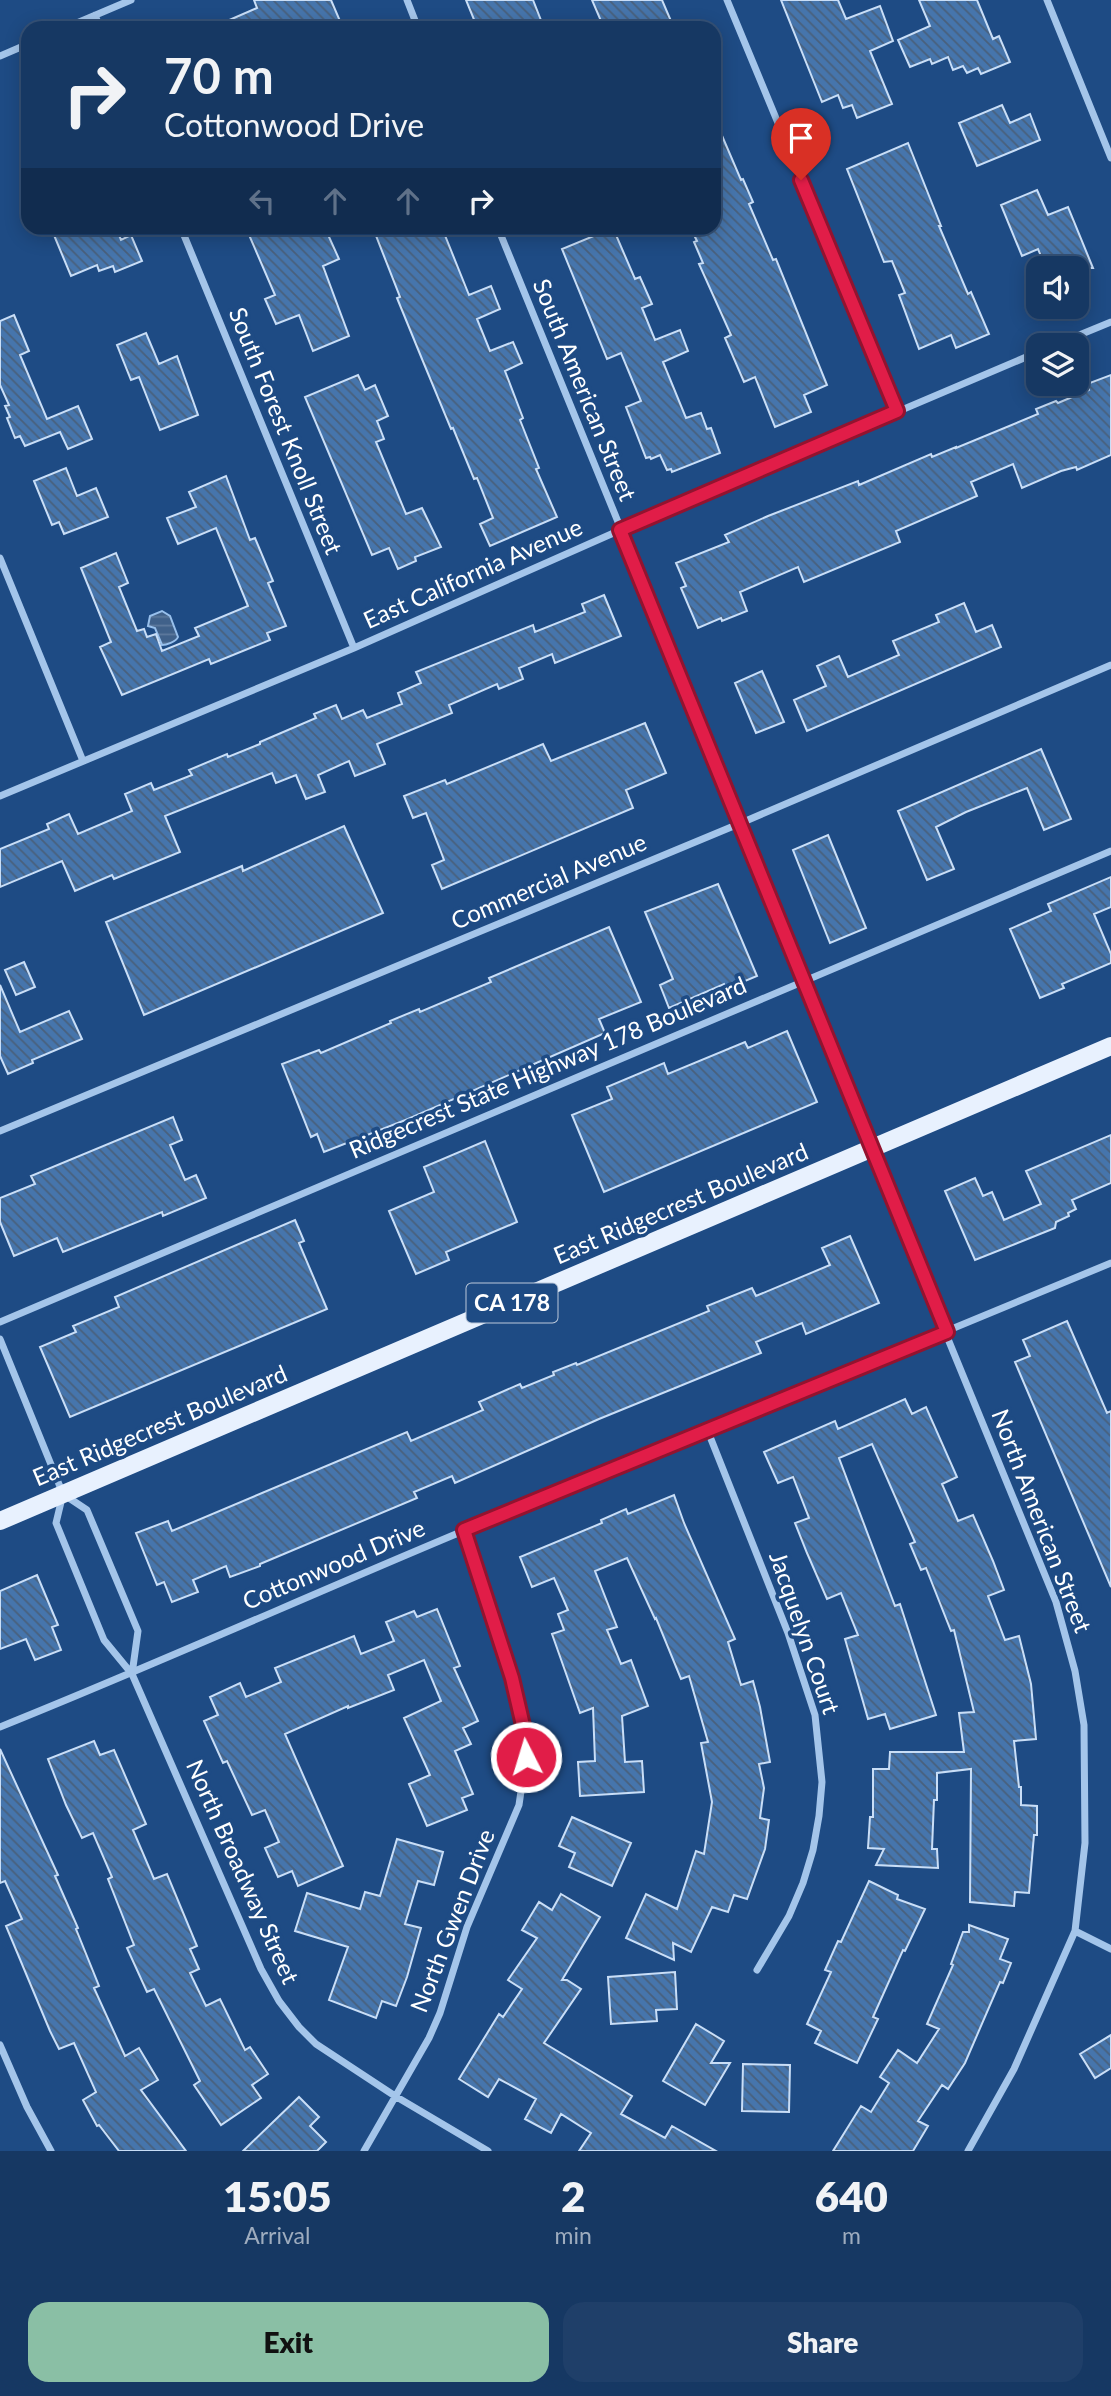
<!DOCTYPE html>
<style>
:root{--surface:#163863;--page:#1f3f69;--text:#f1f3f6;--muted:#9eacbe;--line:#355278;--accent:#8abfa5}
body{margin:0;font-family:Lato,sans-serif;background:var(--page);color:var(--text);height:100vh;display:flex;flex-direction:column;font-size:26px;white-space:nowrap}
*{box-sizing:border-box;margin:0}
p{font-size:23px;color:var(--muted)}
.icon{flex:none;width:38px;height:38px;fill:none;stroke:currentColor;stroke-width:2;stroke-linecap:round;stroke-linejoin:round}
.map{position:relative;height:2151px;overflow:hidden}
.details{display:flex;flex-direction:column;background:var(--surface);flex:1}
.details>*{flex:none}
.banner{position:absolute;left:21px;top:21px;width:700px;height:214px;border-radius:21px;box-shadow:0 4px 18px #0003,0 0 0 2px var(--line);background:#163863;color:var(--text);overflow:hidden}
.tools{position:absolute;left:1026px;top:256px;display:grid;gap:14px}
.tools a{display:grid;place-items:center;width:63px;height:63px;border-radius:14px;background:var(--surface);box-shadow:0 4px 18px #0003,0 0 0 2px var(--line);font-size:35px}
.pin{position:absolute;display:grid;place-items:center;width:60px;height:60px;color:#fff;margin:-72px -30px;border-radius:50% 50% 50% 0;rotate:-45deg;box-shadow:0 0 7px #0007}
.pin .icon{rotate:45deg}
.me{position:absolute;width:77px;margin:-38px;rotate:355deg;stroke-linejoin:round;filter:drop-shadow(0 0 5px #0008)}
.turn{display:flex;align-items:center;gap:24px;height:147px;padding:0 28px;font-size:32px}
.turn .icon{width:91px;height:91px;stroke-width:2.5}
.turn b{display:block;font-size:49px;line-height:60px}
.lanes{display:flex;align-items:center;height:66px;padding:0 28px;background:#0003;justify-content:center;gap:35px;direction:ltr}
.lanes .off{opacity:.35}
.eta{display:flex;justify-content:space-evenly;align-items:center;height:119px;text-align:center}
.eta b{font-size:42px;font-weight:800;line-height:49px}
.button{display:flex;gap:14px;margin-top:auto;padding:14px 28px}
.button a{flex:1;height:80px;border-radius:21px;background:var(--accent);color:#111;font-size:28px;font-weight:800;line-height:80px;text-align:center}
.button a+a{background:var(--page);color:var(--text)}
.map>svg:first-child{display:block}
.water{fill:url(#water-rules);stroke:#98c0ec;stroke-width:2}
.building{fill:url(#building-back-hatch);stroke:#c9def7;stroke-width:2}
.lines{fill:none;stroke-linecap:round;stroke-linejoin:round}
.minor{stroke:#a4c5ea;stroke-width:7}
.primary{stroke:#e8f1fe;stroke-width:18}
.route-casing{stroke:#92132f;stroke-width:18}
.route{stroke:#e11d48;stroke-width:12}
.labels{text-anchor:middle;stroke-width:7;stroke-linejoin:round;paint-order:stroke}
.shield{fill:#1e4b84;stroke:#bcc9da;stroke-width:2}
.shield-label{font-size:23px;font-weight:bold;fill:#fff}
.street-label{font-size:24px;fill:#fff;stroke:#1e4b84}
</style>
<div class="map">
<svg width="1111" height="2151" viewBox="0 0 1111 2151">
<defs>
<pattern id="water-rules" width="6" height="5" patternUnits="userSpaceOnUse" patternTransform="scale(1.75)"><rect width="6" height="5" fill="#40618a"/><path d="M0 2.5h6" fill="none" stroke="#5d799c"/></pattern>
<pattern id="building-back-hatch" width="6" height="6" patternUnits="userSpaceOnUse" patternTransform="scale(1.75)"><rect width="6" height="6" fill="#4675ac"/><path d="M-1 5l2 2M0 0l6 6M5-1l2 2" fill="none" stroke="#49607c"/></pattern>
</defs>
<rect width="100%" height="100%" fill="#1e4b84"/>
<path class="water" d="M 162,611 L 170,616 L 178,637 C 176,642 166,645 162,645 L 155,628 L 148,626 L 150,616 Z"/>
<path class="building" d="M 254,0 L 331,0 L 343,28 L 211,28 L 257,8 Z
M 466,0 L 533,0 L 544,28 L 482,28 L 479,21 L 475,22 Z
M 592,0 L 662,0 L 674,28 L 604,28 Z
M 781,0 L 838,0 L 846,19 L 880,6 L 893,41 L 870,51 L 892,104 L 857,118 L 852,105 L 843,108 L 838,95 L 822,102 Z
M 919,0 L 977,0 L 993,39 L 999,36 L 1010,62 L 981,74 L 978,68 L 967,73 L 963,66 L 953,70 L 948,57 L 932,64 L 930,59 L 910,67 L 898,40 L 930,26 Z
M 1002,105 L 1010,123 L 1030,114 L 1040,140 L 977,166 L 959,123 Z
M 714,117 L 741,180 L 743,179 L 753,202 L 749,204 L 773,260 L 776,259 L 827,385 L 804,395 L 811,412 L 775,427 L 755,377 L 744,382 L 725,338 L 731,335 L 699,264 L 703,263 L 694,242 L 697,241 L 694,235 L 714,228 Z
M 908,143 L 941,226 L 939,226 L 968,294 L 971,292 L 989,334 L 956,348 L 951,335 L 919,349 L 899,295 L 905,293 L 892,261 L 884,262 L 847,169 Z
M 1037,190 L 1048,215 L 1068,207 L 1093,268 L 1046,268 L 1038,249 L 1022,256 L 1001,205 Z
M 51,228 L 116,228 L 121,240 L 131,235 L 142,261 L 115,272 L 113,266 L 99,271 L 97,265 L 71,276 Z
M 246,228 L 325,228 L 339,259 L 323,266 L 349,336 L 313,351 L 299,315 L 276,324 L 265,299 L 275,295 Z
M 373,228 L 442,228 L 469,295 L 491,286 L 500,309 L 477,319 L 490,351 L 513,342 L 522,363 L 505,371 L 523,418 L 520,420 L 539,468 L 536,469 L 557,517 L 490,546 L 480,524 L 493,518 L 477,478 L 474,479 L 453,428 L 451,429 L 422,359 L 397,298 L 400,297 Z
M 613,228 L 635,279 L 640,277 L 652,304 L 642,308 L 655,340 L 680,330 L 688,351 L 663,362 L 686,418 L 701,413 L 707,429 L 711,428 L 720,453 L 672,472 L 671,469 L 667,470 L 660,455 L 651,459 L 650,457 L 646,458 L 626,407 L 641,401 L 621,353 L 607,359 L 562,249 Z
M 14,315 L 29,351 L 20,355 L 47,419 L 78,406 L 92,439 L 68,449 L 60,432 L 25,446 L 20,436 L 15,438 L 7,418 L 10,417 L 5,406 L 9,405 L 0,385 L 0,321 Z
M 146,333 L 159,364 L 177,356 L 198,415 L 160,430 L 139,377 L 131,380 L 117,345 Z
M 358,375 L 365,390 L 375,385 L 388,416 L 377,421 L 384,439 L 376,442 L 406,514 L 422,508 L 441,547 L 415,557 L 416,561 L 398,569 L 389,548 L 372,555 L 305,397 Z
M 1111,375 L 1111,455 L 1077,470 L 1076,467 L 1061,471 L 1022,488 L 1013,464 L 971,482 L 977,496 L 896,531 L 900,542 L 804,582 L 798,567 L 740,592 L 747,611 L 722,621 L 721,618 L 698,628 L 681,588 L 686,586 L 676,563 L 729,542 L 725,535 L 768,516 L 858,481 L 859,485 L 931,454 L 932,457 L 956,447 L 956,448 L 1038,414 L 1036,409 L 1056,401 L 1058,403 L 1089,390 L 1087,384 Z
M 66,468 L 77,496 L 96,488 L 108,517 L 64,534 L 59,522 L 52,525 L 34,481 Z
M 226,476 L 250,540 L 255,538 L 273,581 L 268,583 L 286,626 L 267,633 L 270,640 L 211,664 L 209,659 L 122,695 L 100,647 L 111,642 L 81,568 L 116,553 L 128,583 L 119,587 L 137,631 L 144,629 L 147,637 L 156,634 L 162,651 L 199,636 L 195,628 L 248,606 L 216,528 L 178,544 L 167,518 L 196,507 L 189,492 Z
M 604,595 L 621,636 L 555,663 L 552,654 L 519,668 L 523,679 L 499,689 L 497,684 L 449,705 L 452,713 L 377,744 L 385,764 L 355,776 L 349,761 L 318,775 L 325,792 L 306,799 L 296,775 L 276,783 L 272,773 L 165,816 L 180,852 L 114,879 L 112,875 L 75,891 L 62,861 L 0,887 L 0,849 L 49,829 L 47,824 L 69,814 L 78,834 L 132,811 L 125,794 L 151,783 L 154,790 L 192,775 L 189,770 L 227,754 L 228,757 L 260,744 L 260,742 L 316,718 L 314,714 L 336,705 L 342,719 L 363,710 L 367,718 L 402,704 L 398,693 L 421,683 L 416,672 L 533,625 L 535,632 L 585,612 L 582,604 Z
M 964,603 L 976,632 L 992,625 L 1001,647 L 807,731 L 794,700 L 826,686 L 817,666 L 839,656 L 848,677 L 899,655 L 893,641 L 939,622 L 936,615 Z
M 762,671 L 784,722 L 756,733 L 735,683 Z
M 645,723 L 666,773 L 626,790 L 633,808 L 442,889 L 432,865 L 444,860 L 426,813 L 413,818 L 404,796 L 445,780 L 447,784 L 543,744 L 551,761 Z
M 1041,749 L 1071,819 L 1044,830 L 1027,788 L 966,812 L 936,827 L 954,869 L 927,880 L 898,811 Z
M 344,826 L 383,913 L 144,1015 L 106,922 L 242,866 L 243,871 Z
M 828,835 L 866,928 L 830,943 L 793,850 Z
M 1111,877 L 1111,907 L 1094,914 L 1111,954 L 1111,963 L 1062,984 L 1064,988 L 1040,998 L 1010,929 L 1051,911 L 1048,904 Z
M 718,884 L 757,976 L 726,989 L 724,984 L 669,1008 L 660,985 L 673,979 L 645,912 Z
M 609,927 L 641,1002 L 599,1019 L 605,1033 L 408,1119 L 324,1152 L 317,1134 L 311,1137 L 282,1064 L 319,1050 L 321,1053 L 391,1023 L 390,1021 L 419,1009 L 420,1012 L 491,982 L 489,978 Z
M 24,962 L 35,987 L 16,995 L 5,970 Z
M 0,985 L 20,1032 L 69,1011 L 82,1039 L 32,1060 L 33,1063 L 8,1074 L 0,1056 Z
M 787,1031 L 817,1102 L 604,1192 L 572,1115 L 612,1099 L 607,1087 L 664,1063 L 668,1074 L 745,1042 L 748,1048 Z
M 173,1117 L 182,1140 L 170,1145 L 185,1180 L 196,1175 L 206,1198 L 163,1216 L 162,1212 L 63,1252 L 57,1238 L 14,1256 L 0,1222 L 0,1198 L 35,1184 L 31,1176 Z
M 1111,1135 L 1111,1183 L 1072,1200 L 1076,1209 L 1068,1213 L 1069,1216 L 1056,1222 L 1055,1228 L 975,1260 L 945,1191 L 975,1178 L 983,1196 L 992,1192 L 1004,1220 L 1041,1204 L 1026,1171 Z
M 485,1141 L 517,1222 L 446,1252 L 449,1260 L 416,1274 L 389,1211 L 434,1192 L 424,1167 Z
M 295,1220 L 304,1241 L 299,1243 L 327,1309 L 70,1417 L 40,1347 L 76,1332 L 73,1326 L 119,1307 L 115,1297 Z
M 850,1236 L 879,1303 L 806,1334 L 802,1323 L 756,1342 L 761,1353 L 599,1419 L 455,1483 L 452,1476 L 414,1492 L 417,1498 L 260,1564 L 260,1566 L 230,1577 L 226,1566 L 193,1580 L 198,1592 L 172,1602 L 164,1582 L 157,1585 L 136,1533 L 168,1521 L 172,1531 L 407,1432 L 411,1441 L 483,1410 L 479,1402 L 520,1384 L 522,1388 L 554,1375 L 553,1372 L 576,1363 L 577,1365 L 709,1311 L 707,1306 L 752,1288 L 756,1296 L 830,1265 L 822,1248 Z
M 1067,1321 L 1107,1413 L 1111,1411 L 1111,1587 L 1015,1362 L 1030,1356 L 1023,1340 Z
M 905,1399 L 912,1414 L 926,1407 L 957,1477 L 942,1484 L 958,1521 L 973,1515 L 993,1561 L 1004,1590 L 988,1596 L 1005,1640 L 1019,1636 L 1031,1684 L 1036,1739 L 1014,1741 L 1019,1787 L 1021,1787 L 1021,1805 L 1037,1806 L 1037,1835 L 1034,1835 L 1029,1893 L 1015,1892 L 1014,1906 L 970,1902 L 971,1769 L 937,1773 L 937,1800 L 934,1800 L 932,1849 L 937,1849 L 938,1868 L 876,1865 L 884,1849 L 868,1848 L 870,1817 L 873,1817 L 873,1769 L 889,1769 L 890,1752 L 964,1752 L 959,1713 L 974,1712 L 954,1630 L 951,1631 L 926,1568 L 921,1570 L 910,1544 L 915,1542 L 872,1444 L 839,1458 L 895,1606 L 900,1604 L 936,1715 L 890,1729 L 885,1714 L 868,1719 L 845,1639 L 858,1635 L 841,1593 L 827,1599 L 807,1553 L 795,1523 L 809,1518 L 793,1477 L 778,1483 L 764,1452 L 835,1421 L 838,1429 Z
M 674,1495 L 684,1523 L 735,1639 L 728,1642 L 741,1685 L 753,1681 L 760,1707 L 770,1762 L 759,1764 L 764,1788 L 760,1818 L 769,1820 L 765,1849 L 747,1899 L 734,1895 L 728,1912 L 712,1907 L 691,1952 L 673,1943 L 674,1960 L 626,1938 L 646,1894 L 677,1909 L 696,1851 L 704,1854 L 712,1802 L 701,1743 L 708,1742 L 689,1676 L 681,1679 L 656,1618 L 655,1619 L 627,1558 L 595,1571 L 617,1627 L 607,1630 L 621,1664 L 631,1660 L 648,1706 L 622,1716 L 625,1762 L 642,1761 L 644,1792 L 580,1796 L 578,1762 L 595,1761 L 593,1708 L 580,1713 L 552,1634 L 564,1630 L 558,1614 L 568,1610 L 554,1578 L 532,1587 L 520,1557 L 602,1523 L 601,1520 L 626,1509 L 628,1514 Z
M 37,1575 L 58,1625 L 52,1627 L 61,1650 L 35,1660 L 26,1639 L 0,1649 L 0,1591 Z
M 437,1609 L 460,1666 L 454,1668 L 478,1721 L 463,1728 L 471,1744 L 455,1751 L 473,1794 L 462,1798 L 467,1810 L 427,1826 L 409,1784 L 430,1775 L 404,1718 L 441,1701 L 424,1660 L 388,1675 L 394,1690 L 348,1708 L 348,1706 L 285,1734 L 343,1866 L 298,1886 L 292,1871 L 278,1877 L 265,1848 L 279,1842 L 265,1810 L 252,1815 L 227,1761 L 223,1763 L 204,1721 L 218,1715 L 210,1697 L 240,1683 L 246,1697 L 281,1682 L 275,1668 L 354,1636 L 361,1654 L 394,1641 L 386,1622 L 414,1611 L 417,1617 Z
M 94,1741 L 100,1755 L 114,1750 L 146,1824 L 133,1830 L 154,1879 L 167,1874 L 197,1946 L 190,1949 L 199,1969 L 190,1973 L 206,2006 L 220,1999 L 245,2050 L 250,2047 L 268,2074 L 252,2085 L 261,2098 L 221,2125 L 194,2085 L 200,2081 L 154,1989 L 147,1992 L 127,1948 L 134,1945 L 108,1879 L 112,1877 L 93,1833 L 82,1838 L 66,1805 L 48,1759 Z
M 0,1749 L 58,1875 L 55,1876 L 78,1928 L 76,1929 L 99,1986 L 94,1988 L 125,2056 L 139,2048 L 158,2080 L 141,2090 L 186,2151 L 119,2151 L 99,2125 L 97,2126 L 83,2100 L 96,2092 L 74,2043 L 59,2049 L 50,2031 L 6,1926 L 22,1919 L 5,1881 L 0,1883 Z
M 572,1817 L 631,1843 L 612,1886 L 569,1867 L 575,1853 L 559,1846 Z
M 397,1839 L 443,1852 L 434,1885 L 418,1881 L 405,1924 L 421,1928 L 407,1977 L 396,2006 L 382,2001 L 376,2018 L 329,2000 L 348,1947 L 295,1931 L 307,1893 L 360,1909 L 365,1892 L 380,1896 Z
M 869,1881 L 898,1895 L 897,1899 L 925,1909 L 905,1951 L 903,1950 L 873,2017 L 878,2019 L 857,2063 L 815,2043 L 821,2031 L 807,2024 L 831,1972 L 825,1970 L 838,1941 L 841,1942 Z
M 561,1894 L 600,1917 L 562,1980 L 567,1980 L 581,1989 L 544,2043 L 632,2096 L 621,2114 L 665,2138 L 672,2126 L 716,2151 L 579,2151 L 591,2133 L 561,2114 L 551,2133 L 525,2119 L 536,2099 L 499,2079 L 488,2097 L 459,2079 L 499,2014 L 503,2017 L 522,1989 L 508,1980 L 537,1938 L 522,1930 L 539,1902 L 552,1910 Z
M 969,1925 L 1008,1939 L 1000,1959 L 1011,1963 L 1003,1983 L 1000,1982 L 965,2063 L 948,2089 L 942,2085 L 918,2121 L 928,2126 L 913,2151 L 833,2151 L 861,2106 L 871,2112 L 889,2083 L 880,2077 L 898,2050 L 917,2063 L 939,2029 L 927,2024 L 953,1965 L 951,1964 L 963,1932 L 969,1932 Z
M 675,1972 L 677,2009 L 656,2010 L 657,2021 L 611,2024 L 608,1977 Z
M 696,2024 L 724,2041 L 711,2063 L 730,2063 L 705,2105 L 663,2081 Z
M 1111,2035 L 1111,2068 L 1095,2078 L 1080,2054 Z
M 743,2064 L 790,2065 L 789,2112 L 742,2111 Z
M 299,2097 L 319,2117 L 310,2126 L 326,2142 L 317,2151 L 243,2151 Z"/>
<g class="lines">
<path class="minor" d="M 407,0 L 418,28
M 727,0 L 897,410
M 1047,0 L 1111,158
M 95,15 L 100,28
M 65,28 L 131,0
M 0,56 L 28,44
M 181,228 L 354,648
M 498,228 L 741,823 L 801,981 L 1056,1602 L 1075,1671 L 1084,1725 L 1085,1843 L 1075,1931 L 1014,2069 L 968,2151
M 1055,345 L 1111,322
M 0,558 L 83,761
M 0,796 L 354,648 L 652,516 L 1038,352
M 0,1131 L 741,823 L 1111,665
M 0,1322 L 1111,851
M 0,1339 L 63,1494 L 87,1510 L 138,1631 L 132,1674
M 707,1429 L 788,1633 L 815,1715 L 822,1782 L 819,1816 L 813,1850 L 803,1883 L 789,1916 L 757,1970
M 62,1498 L 56,1523 L 104,1640 L 132,1674 L 261,1969 L 279,2001 L 299,2027 L 316,2044 L 395,2096 L 488,2151
M 0,1727 C 157,1664 312,1594 468,1529 C 682,1439 897,1353 1111,1263
M 1075,1931 L 1111,1949
M 0,2045 L 27,2107 L 51,2151
M 364,2151 L 429,2038 L 440,2013 L 467,1927 L 519,1805 L 526,1757 L 525,1734 L 512,1678 L 464,1530"/>
<path class="primary" d="M 0,1521 L 1111,1046"/>
</g>
<g class="lines">
<g class="route-casing">
<path id="route" d="M 526,1757 L 525,1734 L 512,1678 L 464,1530 L 947,1332 C 836,1065 729,797 620,530 L 897,411 L 801,180"/>
</g>
<use href="#route" class="route"/>
</g>
<g class="labels">
<rect class="shield" x="466.5" y="1283.5" width="91" height="39" rx="5"/>
<g class="shield-label">
<text x="512" y="1311">CA 178</text>
</g>
<g class="street-label">
<text transform="translate(584 390) rotate(68)" y="8">South American Street</text>
<text transform="translate(285 431) rotate(68)" y="8">South Forest Knoll Street</text>
<text transform="translate(473 574) rotate(-24)" y="8">East California Avenue</text>
<text transform="translate(549 882) rotate(-23)" y="8">Commercial Avenue</text>
<text transform="translate(548 1068) rotate(-23)" y="8">Ridgecrest State Highway 178 Boulevard</text>
<text transform="translate(681 1204) rotate(-23)" y="8">East Ridgecrest Boulevard</text>
<text transform="translate(160 1426) rotate(-23)" y="8">East Ridgecrest Boulevard</text>
<text transform="translate(1041 1521) rotate(69)" y="8">North American Street</text>
<text transform="translate(334 1565) rotate(-23)" y="8">Cottonwood Drive</text>
<text transform="translate(804 1633) rotate(71)" y="8">Jacquelyn Court</text>
<text transform="translate(242 1872) rotate(66)" y="8">North Broadway Street</text>
<text transform="translate(453 1921) rotate(-69)" y="8">North Gwen Drive</text>
</g>
</g>
</svg>
<div class="tools">
<a><svg class="icon" aria-label="sound" viewBox="0 0 24 24"><path d="M4 9h4l5-4v14l-5-4H4zM17 9q2 3 0 6"/></svg></a>
<a><svg class="icon" aria-label="layers" viewBox="0 0 24 24"><path d="M12 4l9 5-9 5-9-5zM3 14l9 5 9-5"/></svg></a>
</div>
<div class="pin" style="left:801px;top:180px;background:#d93025"><svg class="icon" aria-label="arrive" viewBox="0 0 24 24"><path d="M6 21V4h12l-3 4 3 4H6"/></svg></div>
<svg class="me" style="left:526px;top:1757px" viewBox="-20 -20 40 40"><circle r="17" fill="#e11d48" stroke="#fff" stroke-width="3"/><path d="M0-11L8 9 0 5-8 9z" fill="#fff"/></svg>
<div class="banner">
<div class="turn"><svg class="icon" aria-label="right" viewBox="0 0 24 24"><path d="M7 20v-9h11M14 6l5 5-5 5"/></svg><div><b>70 m</b>Cottonwood Drive</div></div>
<div class="lanes"><svg class="icon off" aria-label="left" viewBox="0 0 24 24"><path d="M17 20v-9H6M10 6l-5 5 5 5"/></svg><svg class="icon off" aria-label="ahead" viewBox="0 0 24 24"><path d="M12 20V5M6 11l6-6 6 6"/></svg><svg class="icon off" aria-label="ahead" viewBox="0 0 24 24"><path d="M12 20V5M6 11l6-6 6 6"/></svg><svg class="icon" aria-label="right" viewBox="0 0 24 24"><path d="M7 20v-9h11M14 6l5 5-5 5"/></svg></div>
</div>
</div>
<section class="details">
<div class="eta">
<div><b>15:05</b><p>Arrival</p></div>
<div><b>2</b><p>min</p></div>
<div><b>640</b><p>m</p></div>
</div>
<div class="button"><a>Exit</a><a>Share</a></div>
</section>
